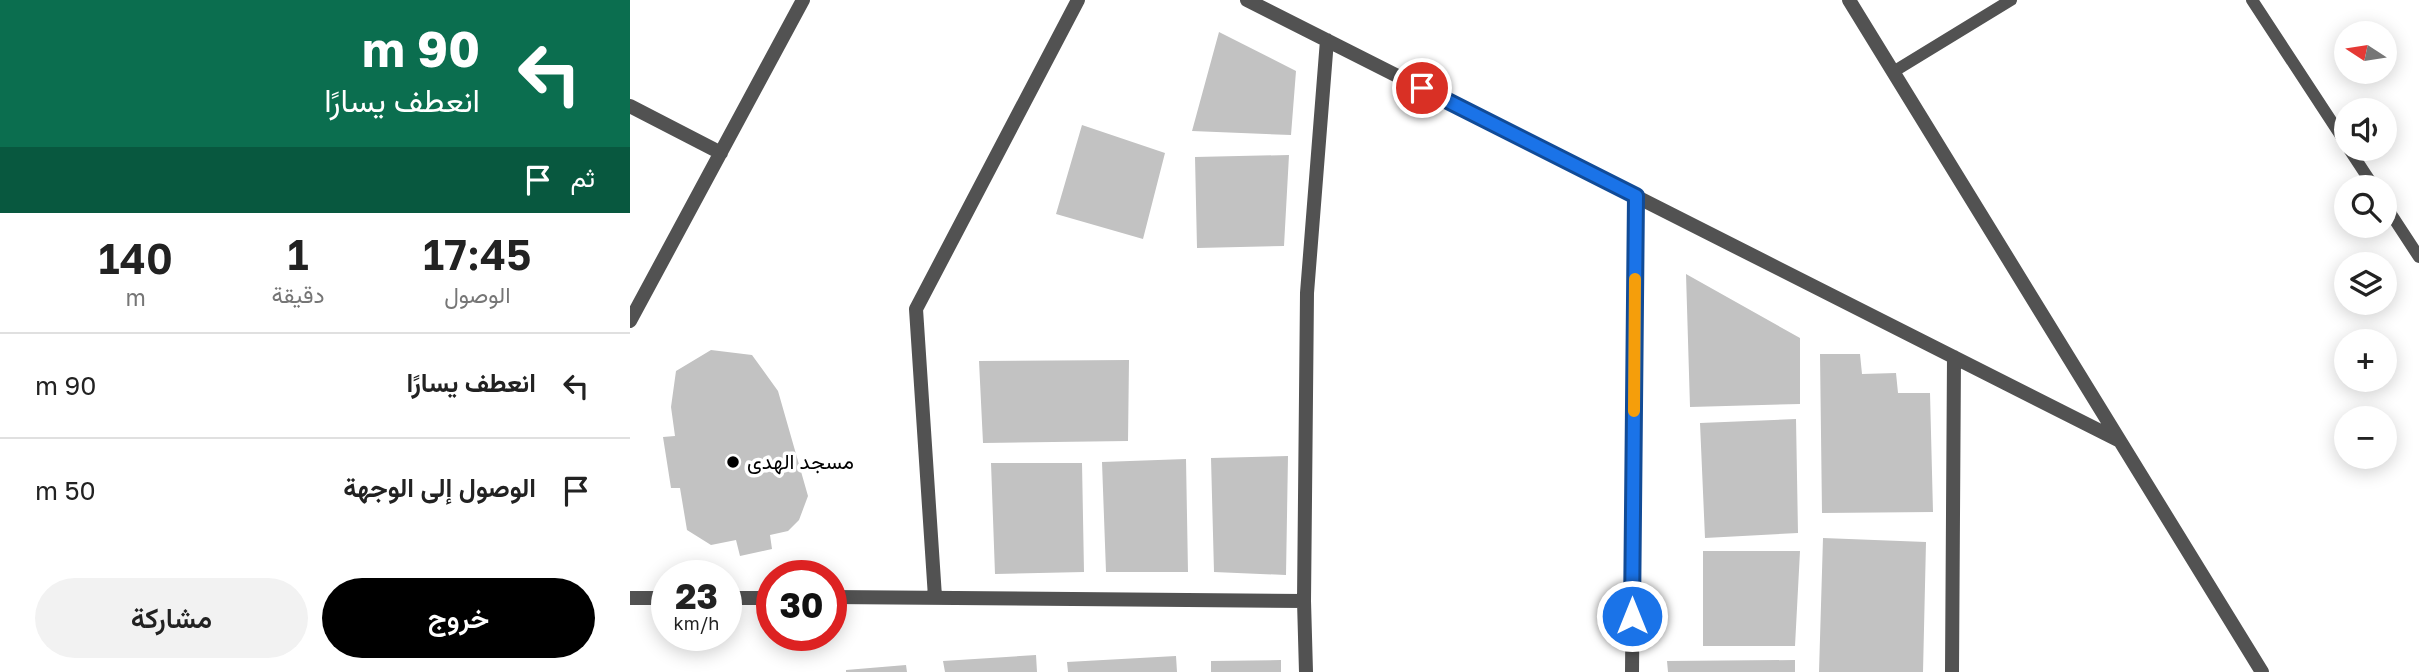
<!DOCTYPE html>
<html lang="ar">
<meta charset="utf-8">
<style>
:root{--surface:#fff;--page:#f2f2f2;--text:#222;--muted:#767676;--line:#e0e0e0;--accent:#000}
body{margin:0;font-family:"Golos Text",Vazirmatn,sans-serif;background:var(--page);color:var(--text);direction:rtl;height:100vh;display:flex;flex-direction:column;font-size:26px;white-space:nowrap}
*{box-sizing:border-box;margin:0}
p{font-size:23px;color:var(--muted)}
.icon{flex:none;width:38px;height:38px;fill:none;stroke:currentColor;stroke-width:2;stroke-linecap:round;stroke-linejoin:round}
.map{position:relative;flex:1;overflow:hidden;direction:ltr}
.panel{display:flex;flex-direction:column;background:var(--surface);width:630px}
.panel>*{flex:none}
.banner{background:#0b6e4f;color:#fff;overflow:hidden}
.needle{width:46px;rotate:282deg}
.controls{position:absolute;left:1704px;top:21px;display:grid;gap:14px}
.controls a{display:grid;place-items:center;width:63px;height:63px;border-radius:50%;background:var(--surface);box-shadow:0 4px 18px #0003;font-size:35px}
.speed{position:absolute;left:21px;top:560px;display:flex;gap:14px;font-size:35px;font-weight:700;text-align:center}
.speed>*{display:grid;place-content:center;width:91px;height:91px;border-radius:50%;background:var(--surface);box-shadow:0 4px 18px #0003;line-height:1}
.speed small{font-size:18px;font-weight:400}
.speed .limit{border:10px solid #d22;background:#fff;color:#111}
.pin{position:absolute;display:grid;place-items:center;width:60px;height:60px;color:#fff;margin:-30px;border:4px solid #fff;border-radius:50%;box-shadow:0 2px 7px #0007}
.me{position:absolute;width:77px;margin:-38px;rotate:0deg;stroke-linejoin:round;filter:drop-shadow(0 0 5px #0008)}
.turn{display:flex;align-items:center;gap:24px;height:147px;padding:0 35px;font-size:32px}
.turn .icon{width:91px;height:91px;stroke-width:2.5}
.turn b{display:block;font-size:49px;line-height:60px}
.then{display:flex;align-items:center;height:66px;padding:0 35px;background:#0003;gap:14px;font-size:26px}
.eta{display:flex;justify-content:space-evenly;align-items:center;height:119px;text-align:center}
.eta b{font-size:42px;font-weight:600;line-height:49px}
.action{display:flex;gap:14px;margin-top:auto;padding:14px 35px}
.action a{flex:1;height:80px;border-radius:42px;background:var(--accent);color:#fff;font-size:28px;font-weight:600;line-height:80px;text-align:center}
.action a+a{background:var(--page);color:var(--text)}
ul{padding:0;list-style:none}
li{display:flex;align-items:center;gap:21px;height:105px;padding:0 35px;border-top:2px solid var(--line)}
li div{flex:1}
li b{display:block;font-size:26px}
li em{font-style:normal}
main{display:flex;flex:1;min-height:0}
.map>svg:first-child{display:block}
.building{fill:#c2c2c2}
.lines{fill:none;stroke-linecap:round;stroke-linejoin:round}
.lane{stroke:#525252;stroke-width:12}
.street{stroke:#525252;stroke-width:14}
.route-casing{stroke:#114b97;stroke-width:18}
.route{stroke:#1a73e8;stroke-width:12}
.slow{stroke:#f59e0b;stroke-width:12}
.poi-dot{fill:#000;stroke:#fff;stroke-width:2.5}
.labels{text-anchor:middle;stroke-width:7;stroke-linejoin:round;paint-order:stroke}
.poi-label{font-size:21px;fill:#000;stroke:#fff;text-anchor:start}
</style>
<main>
<div class="map">
<svg width="1789" height="672" viewBox="0 0 1789 672">
<rect width="100%" height="100%" fill="#fff"/>
<path class="building" d="M 589,32 L 666,71 L 661,135 L 562,131 Z
M 452,125 L 535,153 L 513,239 L 426,214 Z
M 659,155 L 654,246 L 567,248 L 565,157 Z
M 1056,274 L 1170,338 L 1170,404 L 1060,407 Z
M 81,350 L 122,355 L 148,391 L 178,496 L 169,520 L 158,531 L 140,535 L 142,549 L 110,556 L 106,540 L 81,545 L 57,530 L 50,488 L 41,488 L 33,437 L 45,436 L 41,407 L 46,371 Z
M 1190,354 L 1230,354 L 1232,374 L 1266,373 L 1268,393 L 1300,393 L 1303,512 L 1192,513 Z
M 499,360 L 498,441 L 353,443 L 349,361 Z
M 1166,419 L 1168,533 L 1075,538 L 1070,423 Z
M 658,456 L 656,575 L 584,572 L 581,458 Z
M 556,459 L 558,572 L 476,572 L 472,462 Z
M 361,463 L 452,463 L 454,572 L 365,574 Z
M 1193,538 L 1296,542 L 1293,672 L 1189,672 Z
M 1073,551 L 1170,551 L 1165,646 L 1073,646 Z
M 406,655 L 407,672 L 315,672 L 313,661 Z
M 546,656 L 547,672 L 438,672 L 437,662 Z
M 651,660 L 651,672 L 581,672 L 581,661 Z
M 1165,660 L 1165,672 L 1038,672 L 1037,661 Z
M 276,665 L 277,672 L 216,672 L 216,670 Z"/>
<g class="lines">
<path class="lane" d="M 1622,0 L 1717,145
M 1263,72 L 1381,0
M 1719,149 L 1744,187
M 1755,205 L 1789,257"/>
<path class="street" d="M 617,0 L 1490,441
M 1219,0 L 1632,672
M 0,106 L 91,153
M 0,321 L 173,0
M 201,597 L 674,601
M 305,597 L 286,309 L 448,0
M 0,598 L 37,598
M 96,598 L 142,598
M 676,672 L 674,601 L 677,293 L 697,40
M 1002,672 L 1006,196
M 1322,672 L 1324,357"/>
</g>
<g class="lines">
<g class="route-casing">
<path id="route" d="M 792,88 L 1006,196 L 1002,616"/>
</g>
<use href="#route" class="route"/>
<path class="slow" d="M 1004,411 L 1005,279"/>
</g>
<circle class="poi-dot" cx="103" cy="462" r="7"/>
<g class="labels">
<g class="poi-label">
<text x="117" y="469">مسجد الهدى</text>
</g>
</g>
</svg>
<div class="controls">
<a><svg class="needle" viewBox="-14 -14 28 28"><path d="M0-13l5 13h-10z" fill="#e53935"/><path d="M0 13l5-13h-10z" fill="#767676"/></svg></a>
<a><svg class="icon" aria-label="sound" viewBox="0 0 24 24"><path d="M4 9h4l5-4v14l-5-4H4zM17 9q2 3 0 6"/></svg></a>
<a><svg class="icon" aria-label="search" viewBox="0 0 24 24"><circle cx="10" cy="10" r="6"/><path d="M15 15l6 6"/></svg></a>
<a><svg class="icon" aria-label="layers" viewBox="0 0 24 24"><path d="M12 4l9 5-9 5-9-5zM3 14l9 5 9-5"/></svg></a>
<a>+</a>
<a>−</a>
</div>
<div class="speed"><div>23<small>km/h</small></div><div class="limit">30</div></div>
<div class="pin" style="left:792px;top:88px;background:#d93025"><svg class="icon" aria-label="arrive" viewBox="0 0 24 24"><path d="M6 21V4h12l-3 4 3 4H6"/></svg></div>
<svg class="me" style="left:1002px;top:616px" viewBox="-20 -20 40 40"><circle r="17" fill="#1a73e8" stroke="#fff" stroke-width="3"/><path d="M0-11L8 9 0 5-8 9z" fill="#fff"/></svg>
</div>
<section class="panel">
<div class="banner">
<div class="turn"><svg class="icon" aria-label="left" viewBox="0 0 24 24"><path d="M17 20v-9H6M10 6l-5 5 5 5"/></svg><div><b>90 m</b>انعطف يسارًا</div></div>
<div class="then">ثم<svg class="icon" aria-label="arrive" viewBox="0 0 24 24"><path d="M6 21V4h12l-3 4 3 4H6"/></svg></div>
</div>
<div class="eta">
<div><b>17:45</b><p>الوصول</p></div>
<div><b>1</b><p>دقيقة</p></div>
<div><b>140</b><p>m</p></div>
</div>
<ul>
<li><svg class="icon" aria-label="left" viewBox="0 0 24 24"><path d="M17 20v-9H6M10 6l-5 5 5 5"/></svg><div><b>انعطف يسارًا</b></div><em>90 m</em></li>
<li><svg class="icon" aria-label="arrive" viewBox="0 0 24 24"><path d="M6 21V4h12l-3 4 3 4H6"/></svg><div><b>الوصول إلى الوجهة</b></div><em>50 m</em></li>
</ul>
<div class="action"><a>خروج</a><a>مشاركة</a></div>
</section>
</main>
